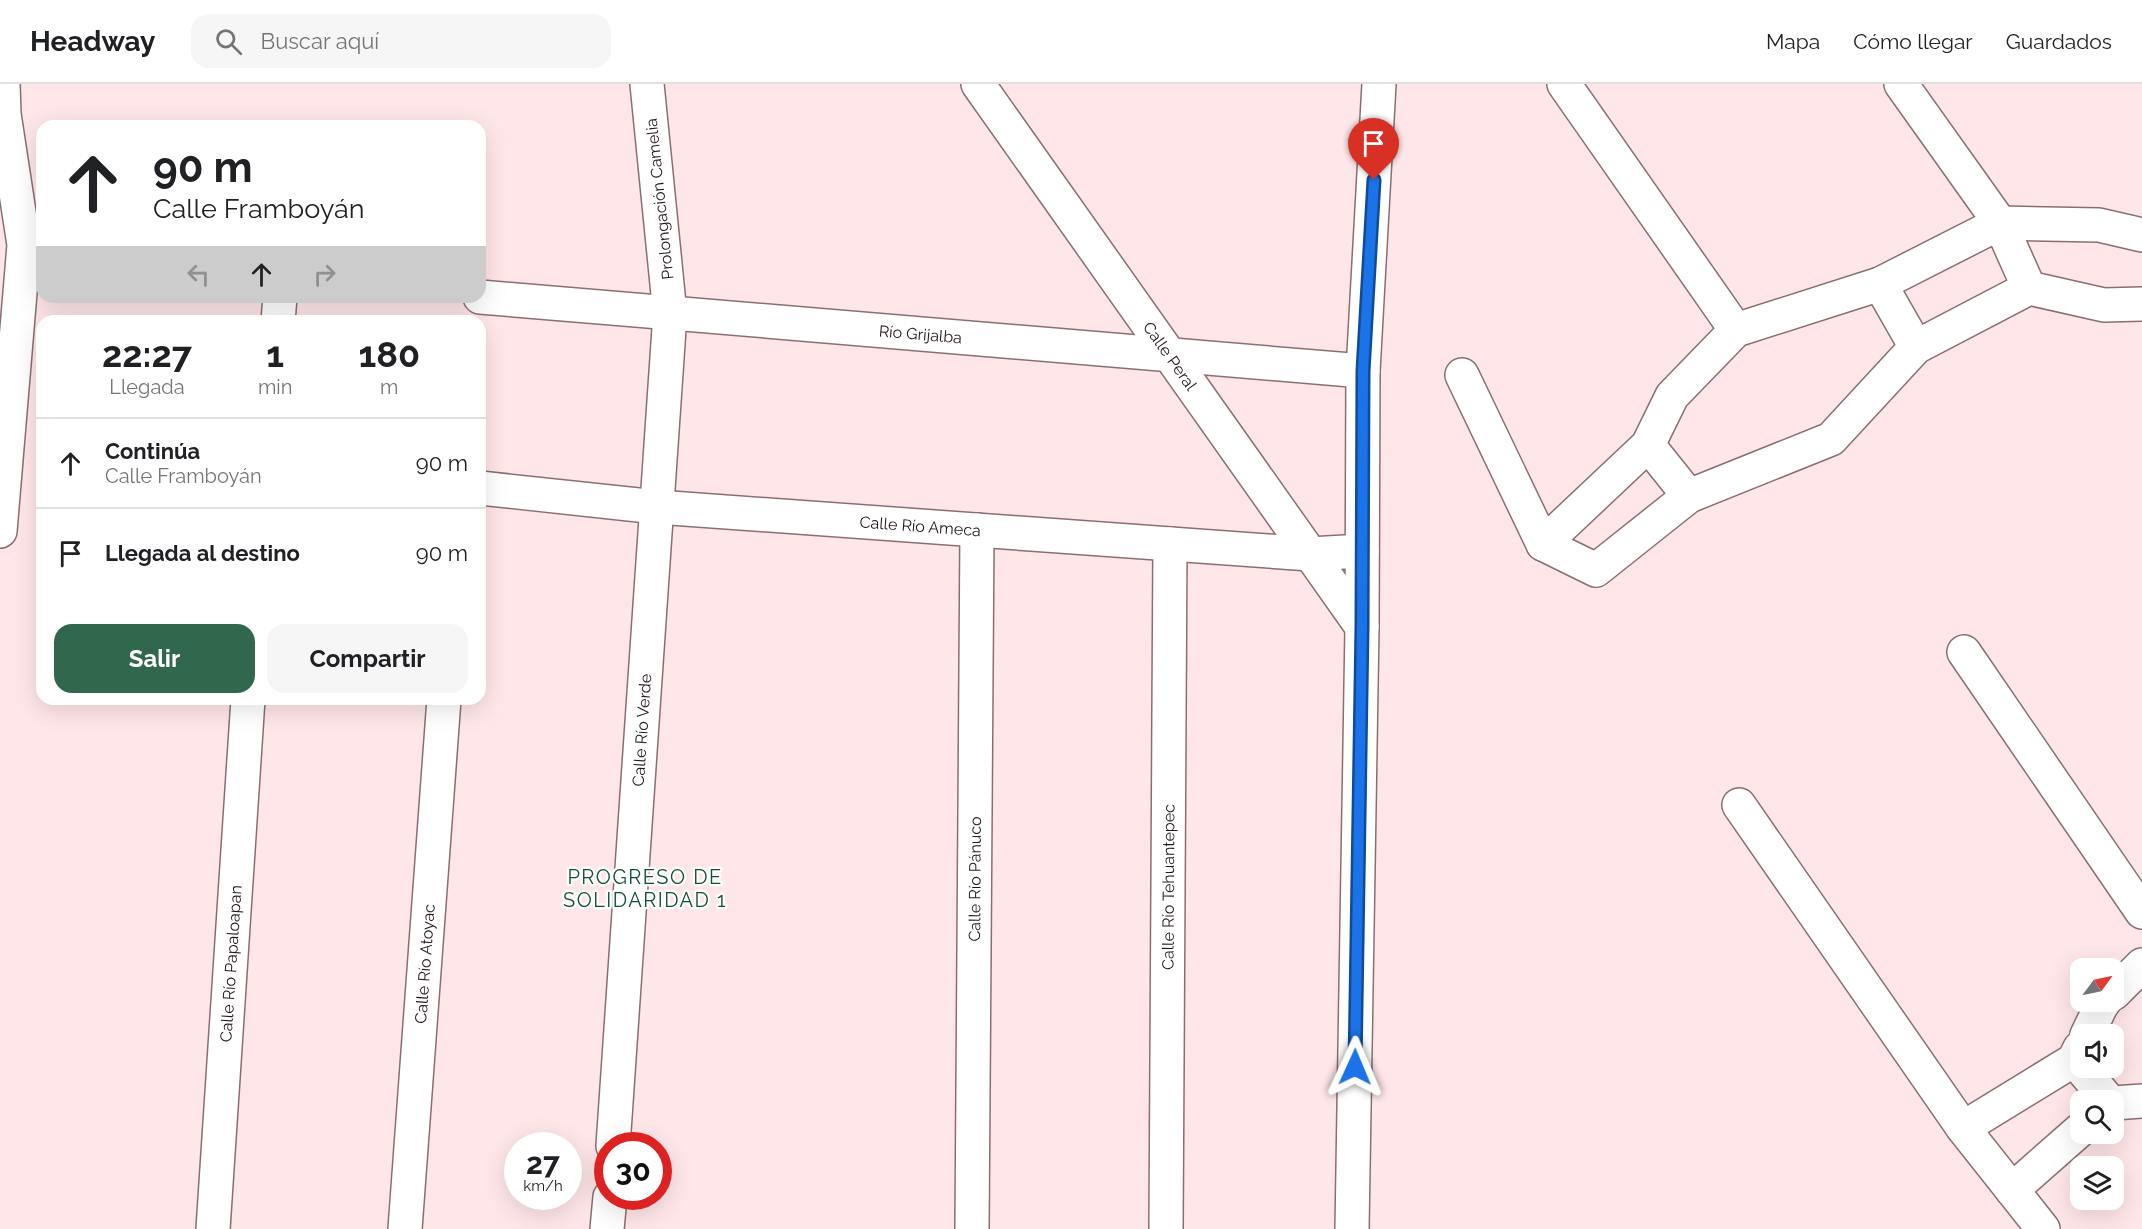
<!DOCTYPE html>
<html lang="es">
<meta charset="utf-8">
<style>
:root{--surface:#fff;--page:#f6f6f6;--text:#202124;--muted:#757577;--line:#e0e0e0;--accent:#31674d}
body{margin:0;font-family:Raleway,sans-serif;background:var(--page);color:var(--text);height:100vh;display:flex;flex-direction:column;font-size:22px;white-space:nowrap}
*{box-sizing:border-box;margin:0}
p{font-size:20px;color:var(--muted)}
.icon{flex:none;width:33px;height:33px;fill:none;stroke:currentColor;stroke-width:2;stroke-linecap:round;stroke-linejoin:round}
.map{position:relative;flex:1;overflow:hidden}
.side{position:absolute;left:36px;top:231px;width:450px;height:390px;display:flex;flex-direction:column;background:var(--surface);border-radius:18px;box-shadow:0 6px 24px #0002}
.side>*{flex:none}
.banner{position:absolute;left:36px;top:36px;width:450px;height:183px;border-radius:18px;box-shadow:0 6px 24px #0002;background:#fff;color:var(--text);overflow:hidden}
.needle{width:39px;rotate:57deg}
.controls{position:absolute;left:2070px;top:874px;display:grid;gap:12px}
.controls a{display:grid;place-items:center;width:54px;height:54px;border-radius:12px;background:var(--surface);box-shadow:0 6px 24px #0002;font-size:30px}
.speed{position:absolute;left:504px;top:1048px;display:flex;gap:12px;font-size:30px;font-weight:700;text-align:center}
.speed>*{display:grid;place-content:center;width:78px;height:78px;border-radius:50%;background:var(--surface);box-shadow:0 6px 24px #0002;line-height:1}
.speed small{font-size:15px;font-weight:400}
.speed .limit{border:9px solid #d22;background:#fff;color:#111}
.pin{position:absolute;display:grid;place-items:center;width:51px;height:51px;color:#fff;margin:-62px -26px;border-radius:50% 50% 50% 0;rotate:-45deg;box-shadow:0 0 6px #0007}
.pin .icon{rotate:45deg}
.me{position:absolute;width:66px;margin:-33px;rotate:1deg;stroke-linejoin:round;filter:drop-shadow(0 0 4px #0008)}
.turn{display:flex;align-items:center;gap:21px;height:126px;padding:0 18px;font-size:27px}
.turn .icon{width:78px;height:78px;stroke-width:2.5}
.turn b{display:block;font-size:42px;line-height:51px}
.lanes{display:flex;align-items:center;height:57px;padding:0 18px;background:#0003;justify-content:center;gap:30px;direction:ltr}
.lanes .off{opacity:.35}
.eta{display:flex;justify-content:space-evenly;align-items:center;height:102px;text-align:center}
.eta b{font-size:36px;font-weight:700;line-height:42px}
.cta{display:flex;gap:12px;margin-top:auto;padding:12px 18px}
.cta a{flex:1;height:69px;border-radius:18px;background:var(--accent);color:#fff;font-size:24px;font-weight:700;line-height:69px;text-align:center}
.cta a+a{background:var(--page);color:var(--text)}
ul{padding:0;list-style:none}
li{display:flex;align-items:center;gap:18px;height:90px;padding:0 18px;border-top:2px solid var(--line)}
li div{flex:1}
li b{display:block;font-size:22px}
li em{font-style:normal}
header{display:flex;align-items:center;gap:36px;box-sizing:border-box;height:84px;padding:0 30px;background:var(--surface);border-bottom:2px solid var(--line)}
header strong{font-size:28px}
nav{display:flex;gap:33px;margin-inline-start:auto;font-size:21px}
.search{width:420px;height:54px;background:var(--page);display:flex;align-items:center;gap:15px;box-sizing:border-box;padding:0 21px;border-radius:18px;color:var(--muted);font-size:22px}
.map>svg:first-child{display:block}
.lines{fill:none;stroke-linecap:round;stroke-linejoin:round}
.minor-casing{stroke:#8a6f72;stroke-width:36}
.major-casing{stroke:#8a6f72;stroke-width:36}
.minor{stroke:#fff;stroke-width:33}
.major{stroke:#fff;stroke-width:33}
.route-casing{stroke:#114b97;stroke-width:15}
.route{stroke:#1a73e8;stroke-width:10}
.labels{text-anchor:middle;stroke-width:4.5;stroke-linejoin:round;paint-order:stroke}
.street-label{font-size:16px;fill:#211618;stroke:#fff}
.quarter-label{font-size:20px;letter-spacing:1.5px;fill:#0e5136;stroke:#fff}
</style>
<header>
<strong>Headway</strong>
<div class="search"><svg class="icon" aria-label="search" viewBox="0 0 24 24"><circle cx="10" cy="10" r="6"/><path d="M15 15l6 6"/></svg>Buscar aquí</div>
<nav><a>Mapa</a><a>Cómo llegar</a><a>Guardados</a></nav>
</header>
<div class="map">
<svg width="2142" height="1145" viewBox="0 0 2142 1145">
<rect width="100%" height="100%" fill="#ffe6e8"/>
<g class="lines">
<g class="minor-casing">
<g id="minor">
<path id="s1" d="M 978,0 L 1362,543"/>
<path d="M 1564,0 L 1736,246"/>
<path d="M 1901,0 L 2000,139 L 2029,204"/>
<path d="M 1880,200 L 1916,263"/>
<path id="s2" d="M 480,213 L 1363,287"/>
<path d="M 278,237 L 280,213"/>
<path d="M 1462,291 L 1543,460 L 1596,486 L 1689,412 L 1831,355 L 1916,263 L 2029,204 L 2104,221 L 2142,220"/>
<path d="M 1648,361 L 1689,412"/>
<path id="s3" d="M 480,404 L 657,423 L 1310,470 L 1362,467"/>
<path d="M 0,447 L 24,161 L 4,30 L 3,0"/>
<path d="M 1543,460 L 1648,361 L 1672,312 L 1736,246 L 1880,200 L 2000,139 L 2099,141 L 2142,151"/>
<path d="M 1964,568 L 2142,828"/>
<path d="M 1739,721 L 1963,1044 L 2043,1145"/>
<path d="M 2114,909 L 2142,881"/>
<path d="M 2087,951 L 2101,922 L 2104,918"/>
<path d="M 2081,984 L 2109,1017"/>
<path d="M 2114,1019 L 2142,1017"/>
<path d="M 1963,1044 L 2074,976 L 2080,964"/>
<path d="M 2012,1106 L 2080,1046"/>
<path id="s4" d="M 213,1145 L 248,615"/>
<path id="s5" d="M 405,1145 L 444,615"/>
<path id="s6" d="M 972,1145 L 977,446"/>
<path id="s7" d="M 1166,1145 L 1170,460"/>
<path d="M 1352,1145 L 1362,543 L 1363,287 L 1379,0"/>
</g>
</g>
<g class="major-casing">
<g id="major">
<path id="s8" d="M 613,1062 L 670,230 L 647,0"/>
<path d="M 607,1145 L 610,1113"/>
</g>
</g>
<use href="#minor" class="minor"/>
<use href="#major" class="major"/>
</g>
<g class="lines">
<g class="route-casing">
<path id="route" d="M 1355,983 L 1362,543 L 1363,287 L 1374,96"/>
</g>
<use href="#route" class="route"/>
</g>
<g class="labels">
<g class="street-label">
<text transform="translate(659 115) rotate(-96)" y="6">Prolongación Camelia</text>
<text dy="6" stroke="none"><textPath href="#s2" startOffset="442">Río Grijalba</textPath></text>
<text dy="6" stroke="none"><textPath href="#s1" startOffset="333">Calle Peral</textPath></text>
<text dy="6" stroke="none"><textPath href="#s3" startOffset="442">Calle Río Ameca</textPath></text>
<text dy="6" stroke="none"><textPath href="#s8" startOffset="417">Calle Río Verde</textPath></text>
<text dy="6" stroke="none"><textPath href="#s6" startOffset="350">Calle Río Pánuco</textPath></text>
<text dy="6" stroke="none"><textPath href="#s7" startOffset="342">Calle Río Tehuantepec</textPath></text>
<text dy="6" stroke="none"><textPath href="#s4" startOffset="266">Calle Río Papaloapan</textPath></text>
<text dy="6" stroke="none"><textPath href="#s5" startOffset="266">Calle Río Atoyac</textPath></text>
</g>
<g class="quarter-label">
<text x="645" y="800">PROGRESO DE<tspan x="645" dy="23">SOLIDARIDAD 1</tspan></text>
</g>
</g>
</svg>
<div class="controls">
<a><svg class="needle" viewBox="-14 -14 28 28"><path d="M0-13l5 13h-10z" fill="#e53935"/><path d="M0 13l5-13h-10z" fill="#757577"/></svg></a>
<a><svg class="icon" aria-label="sound" viewBox="0 0 24 24"><path d="M4 9h4l5-4v14l-5-4H4zM17 9q2 3 0 6"/></svg></a>
<a><svg class="icon" aria-label="search" viewBox="0 0 24 24"><circle cx="10" cy="10" r="6"/><path d="M15 15l6 6"/></svg></a>
<a><svg class="icon" aria-label="layers" viewBox="0 0 24 24"><path d="M12 4l9 5-9 5-9-5zM3 14l9 5 9-5"/></svg></a>
</div>
<div class="speed"><div>27<small>km/h</small></div><div class="limit">30</div></div>
<div class="pin" style="left:1374px;top:96px;background:#d93025"><svg class="icon" aria-label="arrive" viewBox="0 0 24 24"><path d="M6 21V4h12l-3 4 3 4H6"/></svg></div>
<svg class="me" style="left:1355px;top:983px" viewBox="-20 -20 40 40"><path d="M0-17L14 15 0 8-14 15z" fill="#1a73e8" stroke="#fff" stroke-width="4"/></svg>
<div class="banner">
<div class="turn"><svg class="icon" aria-label="ahead" viewBox="0 0 24 24"><path d="M12 20V5M6 11l6-6 6 6"/></svg><div><b>90 m</b>Calle Framboyán</div></div>
<div class="lanes"><svg class="icon off" aria-label="left" viewBox="0 0 24 24"><path d="M17 20v-9H6M10 6l-5 5 5 5"/></svg><svg class="icon" aria-label="ahead" viewBox="0 0 24 24"><path d="M12 20V5M6 11l6-6 6 6"/></svg><svg class="icon off" aria-label="right" viewBox="0 0 24 24"><path d="M7 20v-9h11M14 6l5 5-5 5"/></svg></div>
</div>
<section class="side">
<div class="eta">
<div><b>22:27</b><p>Llegada</p></div>
<div><b>1</b><p>min</p></div>
<div><b>180</b><p>m</p></div>
</div>
<ul>
<li><svg class="icon" aria-label="ahead" viewBox="0 0 24 24"><path d="M12 20V5M6 11l6-6 6 6"/></svg><div><b>Continúa</b><p>Calle Framboyán</p></div><em>90 m</em></li>
<li><svg class="icon" aria-label="arrive" viewBox="0 0 24 24"><path d="M6 21V4h12l-3 4 3 4H6"/></svg><div><b>Llegada al destino</b></div><em>90 m</em></li>
</ul>
<div class="cta"><a>Salir</a><a>Compartir</a></div>
</section>
</div>
